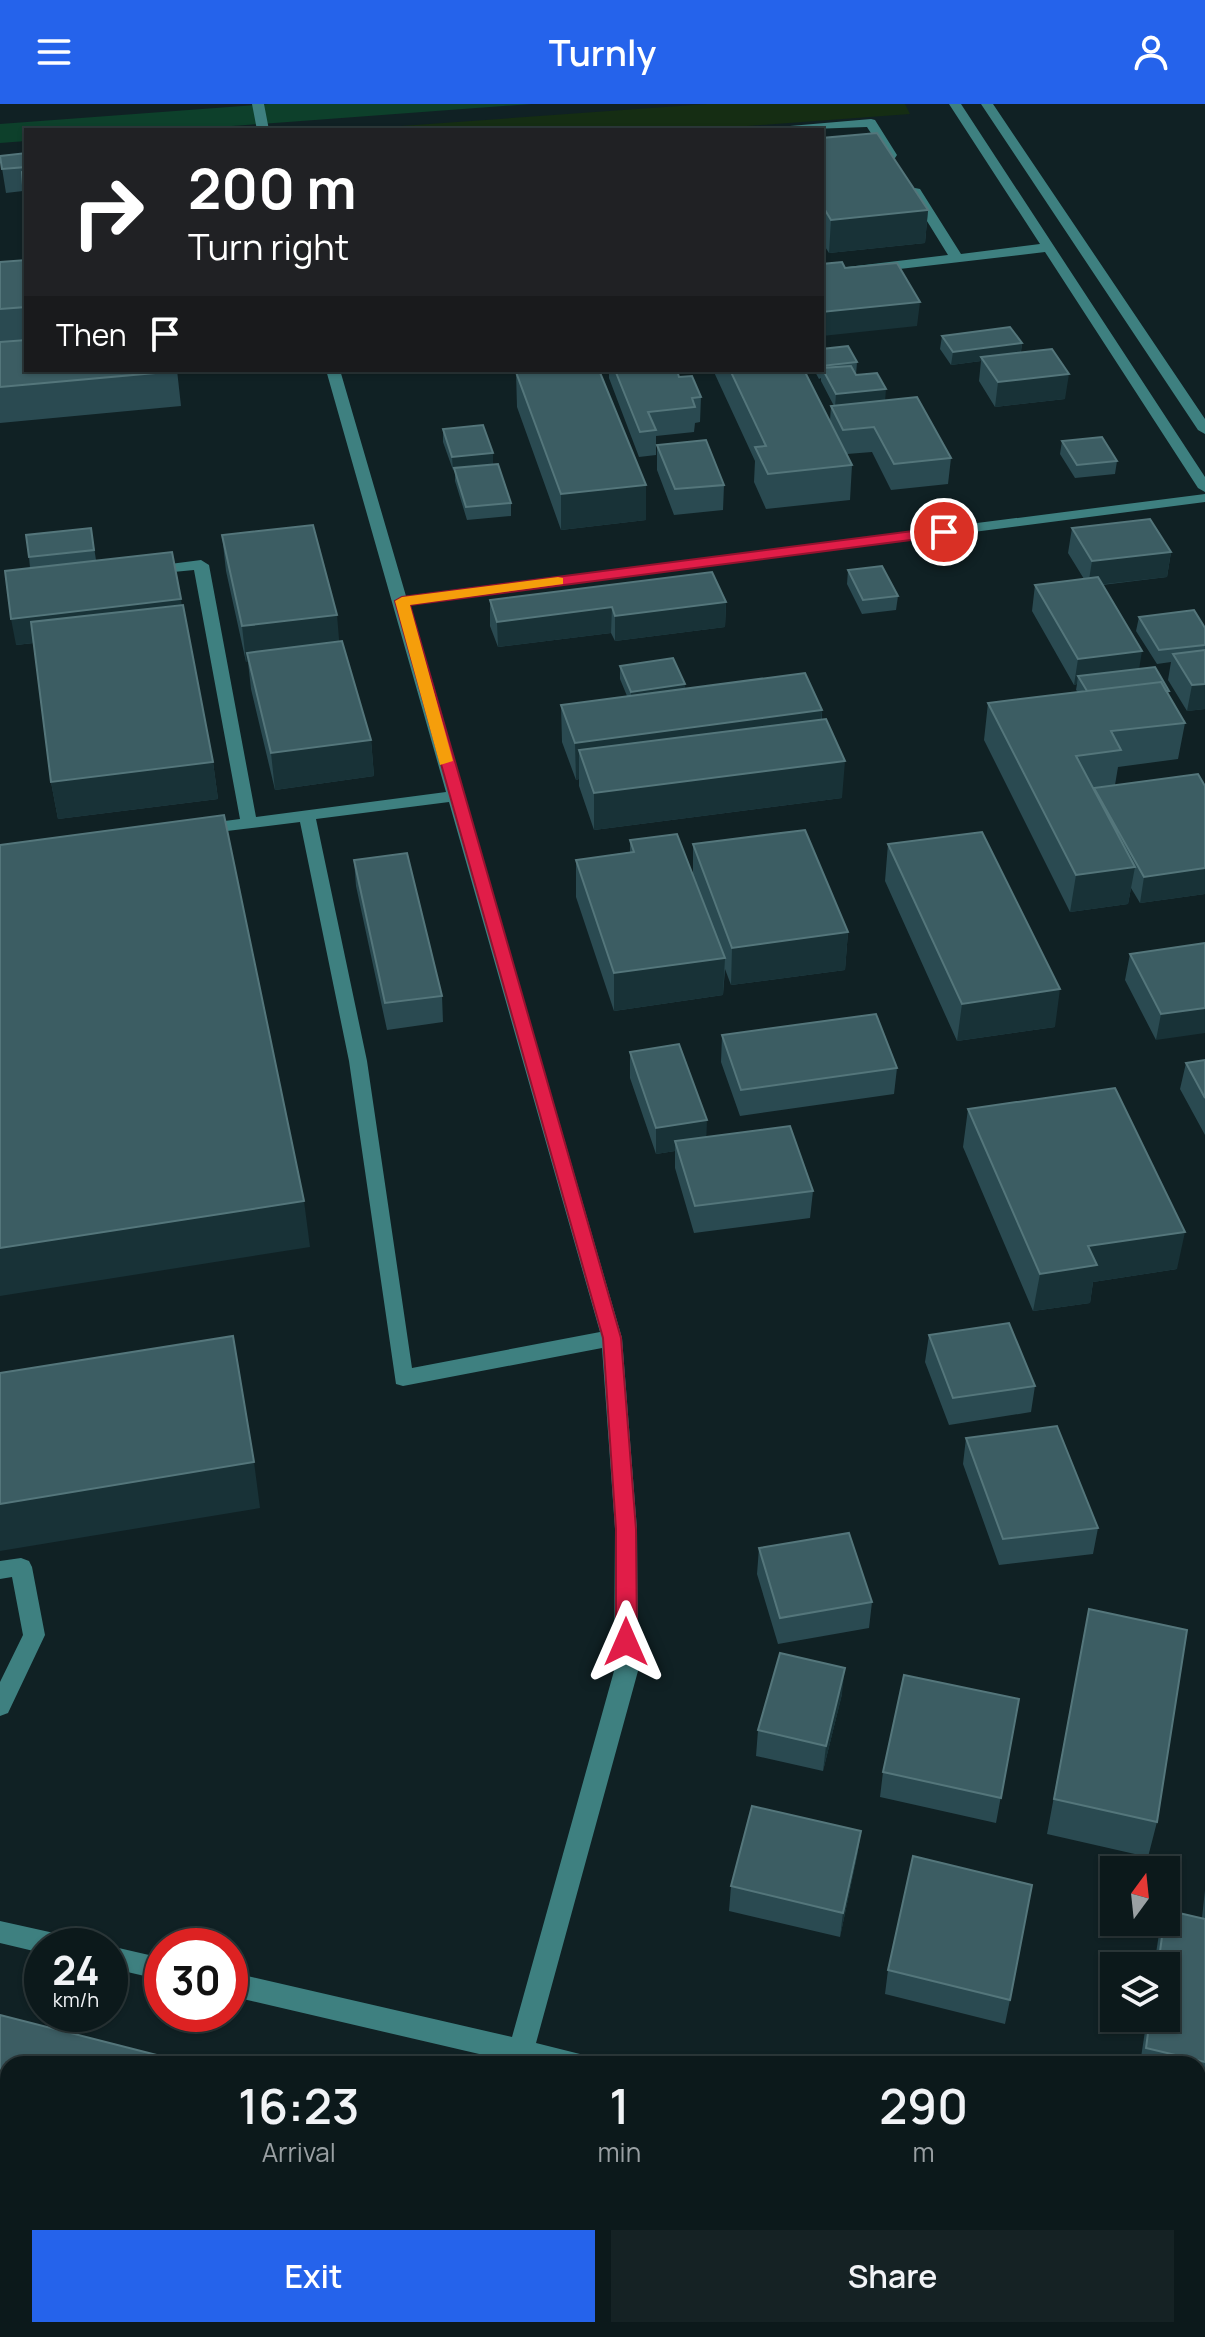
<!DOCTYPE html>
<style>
:root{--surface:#0c191b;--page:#152224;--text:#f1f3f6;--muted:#9aa0a3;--line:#2c383a;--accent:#2563eb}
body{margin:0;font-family:Manrope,sans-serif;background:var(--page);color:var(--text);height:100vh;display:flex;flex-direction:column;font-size:30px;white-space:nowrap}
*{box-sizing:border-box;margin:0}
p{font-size:26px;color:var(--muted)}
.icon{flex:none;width:44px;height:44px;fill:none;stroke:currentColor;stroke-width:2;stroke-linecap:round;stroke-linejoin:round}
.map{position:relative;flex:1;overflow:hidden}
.panel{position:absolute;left:0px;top:1952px;width:1206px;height:282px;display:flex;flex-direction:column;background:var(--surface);border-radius:24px 24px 0 0;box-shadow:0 2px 6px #0004,0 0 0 2px var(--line)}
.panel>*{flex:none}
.guide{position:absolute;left:24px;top:24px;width:800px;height:244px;border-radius:0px;box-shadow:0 2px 6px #0004,0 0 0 2px var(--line);background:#202124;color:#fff;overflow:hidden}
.needle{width:52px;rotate:15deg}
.tools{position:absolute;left:1100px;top:1752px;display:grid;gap:16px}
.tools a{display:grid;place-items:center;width:80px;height:80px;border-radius:0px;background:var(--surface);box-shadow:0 2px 6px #0004,0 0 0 2px var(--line);font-size:40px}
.speed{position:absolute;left:24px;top:1824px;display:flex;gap:16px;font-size:40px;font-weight:700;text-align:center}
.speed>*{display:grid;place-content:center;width:104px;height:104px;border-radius:50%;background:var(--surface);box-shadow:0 2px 6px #0004,0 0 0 2px var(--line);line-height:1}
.speed small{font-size:20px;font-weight:400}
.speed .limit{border:12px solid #d22;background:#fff;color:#111}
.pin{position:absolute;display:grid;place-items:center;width:68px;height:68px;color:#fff;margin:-34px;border:4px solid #fff;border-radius:50%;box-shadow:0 2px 8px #0007}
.me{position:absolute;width:88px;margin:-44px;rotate:0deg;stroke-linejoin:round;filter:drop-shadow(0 0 6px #0008)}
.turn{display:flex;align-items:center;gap:28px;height:168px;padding:0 32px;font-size:36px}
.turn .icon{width:104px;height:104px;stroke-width:2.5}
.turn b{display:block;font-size:56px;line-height:68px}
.then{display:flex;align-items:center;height:76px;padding:0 32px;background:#0003;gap:16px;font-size:30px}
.eta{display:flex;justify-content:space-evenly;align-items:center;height:136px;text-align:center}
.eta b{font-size:48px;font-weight:600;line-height:56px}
.primary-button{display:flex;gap:16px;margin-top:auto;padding:16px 32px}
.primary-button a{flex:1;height:92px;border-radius:0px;background:var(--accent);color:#fff;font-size:32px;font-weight:600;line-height:92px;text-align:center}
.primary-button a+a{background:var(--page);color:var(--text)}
header{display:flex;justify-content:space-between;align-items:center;height:104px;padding:0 32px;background:var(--accent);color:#fff;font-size:36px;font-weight:600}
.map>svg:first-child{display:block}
.green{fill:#152d13}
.water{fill:#0d402b}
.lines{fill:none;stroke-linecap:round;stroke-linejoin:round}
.minor{fill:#3e8080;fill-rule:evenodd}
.wall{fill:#2a4a51}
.shaded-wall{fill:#183237}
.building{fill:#3c5d63;stroke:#54767b;stroke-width:2}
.route{fill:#e11d48;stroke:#92132f;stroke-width:2}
.slow{fill:#f59e0b}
</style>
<header><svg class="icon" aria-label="menu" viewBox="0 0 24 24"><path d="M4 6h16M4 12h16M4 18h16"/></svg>Turnly<svg class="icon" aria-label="person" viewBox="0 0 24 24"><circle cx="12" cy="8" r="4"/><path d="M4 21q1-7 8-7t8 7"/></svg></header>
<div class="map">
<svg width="1205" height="2233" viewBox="0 0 1205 2233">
<rect width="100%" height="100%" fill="#102124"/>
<path class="green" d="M 707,0 L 905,0 L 910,10 L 695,26 L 345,26 Z"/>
<path class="water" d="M 269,0 L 532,0 L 178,26 L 26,26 L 26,37 L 0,39 L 0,20 Z"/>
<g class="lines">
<path class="minor" d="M 252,0 L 264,0 L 269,26 L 257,26 Z
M 949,0 L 961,0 L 1205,373 L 1205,388 L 1198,384 L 1045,148 L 822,174 L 822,166 L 948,151 L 909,88 L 915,84 L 920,85 L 961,150 L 1040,140 Z
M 981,0 L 993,0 L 1205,315 L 1205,330 L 1198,326 Z
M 871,15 L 875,16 L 897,51 L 895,54 L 887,54 L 867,23 L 784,26 L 790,22 Z
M 326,266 L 340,266 L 406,492 L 1205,390 L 1205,398 L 409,501 L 622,1234 L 637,1425 L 638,1567 L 536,1939 L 584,1951 L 588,1960 L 504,1960 L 505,1956 L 230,1892 L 230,1868 L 512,1933 L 614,1567 L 615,1425 L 602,1244 L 403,1282 L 396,1280 L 349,957 L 300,718 L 202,730 L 193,725 L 202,720 L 240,715 L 194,466 L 142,471 L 139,468 L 147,463 L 201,456 L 209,461 L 256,713 L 446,688 ZM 449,698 L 600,1228 L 412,1264 L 367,957 L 316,715 Z
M 21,1454 L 29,1457 L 32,1463 L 45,1531 L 8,1609 L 0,1612 L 0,1578 L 23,1531 L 12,1473 L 0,1475 L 0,1457 Z
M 0,1817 L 63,1831 L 72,1834 L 76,1842 L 42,1842 L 42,1849 L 0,1839 Z
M 109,1842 L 110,1842 L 162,1854 L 162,1876 L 110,1864 Z
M 1198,2107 L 1205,2109 L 1205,2135 L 1198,2133 Z
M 422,2226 L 450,2226 L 448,2233 L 420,2233 Z"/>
</g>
<path class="wall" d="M 822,34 L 928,106 L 925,139 L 829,149 L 822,138 Z
M 26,49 L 26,121 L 23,87 L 6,89 L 0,52 Z
M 26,156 L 26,266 L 177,266 L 181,302 L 0,319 L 0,158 Z
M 942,232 L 1022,239 L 1021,248 L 1065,295 L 995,303 L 979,277 L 981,257 L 951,261 L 940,245 Z
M 822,245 L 857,258 L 856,271 L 951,354 L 948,380 L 891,386 L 872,348 L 847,350 L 852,361 L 850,396 L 766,405 L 754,378 L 755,357 L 713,266 L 804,266 L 830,317 L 831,302 L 834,302 L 821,277 L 821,274 L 819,275 L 814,266 L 822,266 Z
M 609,266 L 677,266 L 679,273 L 701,293 L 700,318 L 695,319 L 694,328 L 656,332 L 656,351 L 639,353 L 609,274 Z
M 516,268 L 646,416 L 561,426 L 517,303 Z
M 443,325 L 493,360 L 511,399 L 511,412 L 467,416 L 455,377 L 455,366 L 453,366 L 443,338 Z
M 1062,337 L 1117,357 L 1115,370 L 1075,374 L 1060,350 Z
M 657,341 L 724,381 L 723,406 L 674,411 L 657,366 Z
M 91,424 L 96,456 L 182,501 L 213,658 L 218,695 L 58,715 L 51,678 L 34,539 L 16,541 L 30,464 L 29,453 Z
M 1072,424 L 1171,448 L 1167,473 L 1102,481 L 1139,565 L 1169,587 L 1168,590 L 1185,619 L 1178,655 L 1118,663 L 1115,681 L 1205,682 L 1205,790 L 1140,799 L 1131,784 L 1128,800 L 1070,808 L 984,636 L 988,599 L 1078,588 L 1076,586 L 1077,580 L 1074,581 L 1032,507 L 1035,481 L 1084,475 L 1068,449 Z
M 222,431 L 339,537 L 371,636 L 374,672 L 275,686 L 251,585 L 248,558 L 246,558 L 226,467 Z
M 848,466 L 898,492 L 896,506 L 862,510 L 847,480 Z
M 490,496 L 726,498 L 725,523 L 615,537 L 611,529 L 498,543 L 490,522 Z
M 1139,513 L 1205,524 L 1205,605 L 1187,607 L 1168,576 L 1171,558 L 1157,560 L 1136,527 Z
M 620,562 L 685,585 L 822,606 L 822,615 L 842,694 L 594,726 L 579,682 L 579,675 L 576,676 L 562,638 L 561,601 L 627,592 L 620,575 Z
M 630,736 L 693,770 L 693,740 L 848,828 L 845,866 L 731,881 L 725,865 L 723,891 L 614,907 L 576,793 L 576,756 L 630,748 Z
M 888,740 L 1055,923 L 957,937 L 885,777 Z
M 354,756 L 442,892 L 443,918 L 387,926 L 356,782 Z
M 1205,839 L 1156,936 L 1125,876 L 1130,850 Z
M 722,931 L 897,964 L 894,990 L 740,1012 L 721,958 Z
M 630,948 L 707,1033 L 813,1087 L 810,1114 L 694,1129 L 675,1064 L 675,1047 L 656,1050 L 630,974 Z
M 1205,956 L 1205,1031 L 1180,985 L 1186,959 Z
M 968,1005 L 1177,1165 L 1093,1178 L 1090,1199 L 1033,1207 L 963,1043 Z
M 929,1231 L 1035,1282 L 1031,1308 L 949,1321 L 925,1258 Z
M 966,1334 L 1098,1424 L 1093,1450 L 999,1461 L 963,1360 Z
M 759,1444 L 872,1498 L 869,1524 L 778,1540 L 757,1470 Z
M 1089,1505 L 1157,1718 L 1148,1753 L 1047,1730 Z
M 842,1590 L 823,1667 L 756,1652 L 758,1626 Z
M 1019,1595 L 996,1719 L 880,1693 L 883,1668 Z
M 861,1727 L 857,1752 L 840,1833 L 729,1807 L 731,1782 Z
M 1205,1786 L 1205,1983 L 1198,1982 L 1198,1960 L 1140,1960 L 1147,1914 L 1166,1914 L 1166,1862 L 1154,1862 L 1159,1830 L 1162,1818 L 1202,1814 Z
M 888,1866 L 1010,1896 L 1005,1920 L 885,1890 Z
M 0,1911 L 8,1960 L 8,2226 L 297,2226 L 294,2233 L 10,2233 L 0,2230 Z"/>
<path class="shaded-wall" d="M 928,106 L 925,139 L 829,149 L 831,116 Z
M 920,198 L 917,222 L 822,232 L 822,208 Z
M 1022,239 L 1020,252 L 981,253 L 981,257 L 951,261 L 953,248 Z
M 1069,270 L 1065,295 L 995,303 L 998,278 Z
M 886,285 L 885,298 L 835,303 L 836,290 Z
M 493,349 L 493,362 L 453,366 L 452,353 Z
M 646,381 L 646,416 L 561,426 L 561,390 Z
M 1171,448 L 1167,473 L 1088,482 L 1092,457 Z
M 181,495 L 184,521 L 16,541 L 11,515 Z
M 726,498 L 725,523 L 615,537 L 615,512 Z
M 612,503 L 611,529 L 498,543 L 497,518 Z
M 337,511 L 340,547 L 247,549 L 248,558 L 246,558 L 242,522 Z
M 1142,547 L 1138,572 L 1078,572 L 1077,580 L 1074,581 L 1078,555 Z
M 685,580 L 685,594 L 631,601 L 631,588 Z
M 1205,580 L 1205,605 L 1187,607 L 1192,581 Z
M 822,606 L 820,642 L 579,646 L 579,675 L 576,676 L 575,639 Z
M 371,636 L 374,672 L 275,686 L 271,649 Z
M 845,657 L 842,694 L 594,726 L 594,689 Z
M 213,658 L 218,695 L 58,715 L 51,678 Z
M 1135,763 L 1128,800 L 1070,808 L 1076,771 Z
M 1205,764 L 1205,790 L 1140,799 L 1144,773 Z
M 848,828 L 845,866 L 731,881 L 732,844 Z
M 725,854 L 723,891 L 614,907 L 614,869 Z
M 1060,885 L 1055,923 L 957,937 L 962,900 Z
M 1205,904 L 1205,929 L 1156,936 L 1161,910 Z
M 707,1016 L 706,1042 L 675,1037 L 675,1047 L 656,1050 L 656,1024 Z
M 304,1097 L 310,1143 L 0,1192 L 0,1144 Z
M 1185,1128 L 1177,1165 L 1093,1178 L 1090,1199 L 1033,1207 L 1040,1170 L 1088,1142 Z
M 254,1358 L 260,1404 L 0,1447 L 0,1400 Z
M 845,1564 L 842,1590 L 823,1667 L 826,1642 Z
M 861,1727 L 857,1752 L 840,1833 L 843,1809 Z
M 121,2226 L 132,2226 L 135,2233 L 121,2233 L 120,2230 Z
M 276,2226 L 297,2226 L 294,2233 L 274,2233 Z"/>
<path class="building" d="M 719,23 L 721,26 L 682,26 Z
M 877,29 L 928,106 L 831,116 L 822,101 L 822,34 Z
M 26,49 L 26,63 L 2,65 L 0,52 Z
M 26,67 L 26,121 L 22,68 Z
M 26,156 L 26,203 L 0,205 L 0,158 Z
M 842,158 L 845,164 L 897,159 L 920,198 L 822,208 L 822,160 Z
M 1010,223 L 1022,239 L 953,248 L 942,232 Z
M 26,236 L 26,266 L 177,266 L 177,267 L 0,283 L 0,238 Z
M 848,242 L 857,258 L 822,262 L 822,245 Z
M 1052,245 L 1069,270 L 998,278 L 981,253 Z
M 851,262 L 856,271 L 877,269 L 886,285 L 836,290 L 822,264 Z
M 537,266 L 599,266 L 646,381 L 561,390 L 516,268 Z
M 615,266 L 677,266 L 679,273 L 692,272 L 701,293 L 692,294 L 695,303 L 648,308 L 656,326 L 640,328 Z
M 730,266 L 804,266 L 852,361 L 768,370 L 755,343 L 766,342 Z
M 917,293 L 951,354 L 894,360 L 874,323 L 843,326 L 831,302 Z
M 483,321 L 493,349 L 452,353 L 443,325 Z
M 1102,333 L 1117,357 L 1077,361 L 1062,337 Z
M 706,336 L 724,381 L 675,385 L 657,341 Z
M 498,360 L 511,399 L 466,403 L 454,364 Z
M 1150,415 L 1171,448 L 1092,457 L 1072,424 Z
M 313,421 L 337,511 L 242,522 L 222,431 Z
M 91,424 L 94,446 L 29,453 L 26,431 Z
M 172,448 L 181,495 L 11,515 L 5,467 Z
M 882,462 L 898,492 L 863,496 L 848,466 Z
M 712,468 L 726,498 L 615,512 L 612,503 L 497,518 L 490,496 Z
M 1098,473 L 1142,547 L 1078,555 L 1035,481 Z
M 183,501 L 213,658 L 51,678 L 31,518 Z
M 1194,506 L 1205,524 L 1205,541 L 1159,546 L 1139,513 Z
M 342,537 L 371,636 L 271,649 L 247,549 Z
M 1205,546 L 1205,580 L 1192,581 L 1173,550 Z
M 673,554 L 685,580 L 631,588 L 620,562 Z
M 1155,563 L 1169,587 L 1166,587 L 1161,578 L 1087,587 L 1078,572 Z
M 805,569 L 822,606 L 575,639 L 561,601 Z
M 1161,578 L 1185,619 L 1111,627 L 1121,646 L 1076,652 L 1135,763 L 1076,771 L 988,599 Z
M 826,615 L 845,657 L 594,689 L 579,646 Z
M 1198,670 L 1205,682 L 1205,764 L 1144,773 L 1094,684 Z
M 224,711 L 304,1097 L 0,1144 L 0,741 Z
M 805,726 L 848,828 L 732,844 L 693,740 Z
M 982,728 L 1060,885 L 962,900 L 888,740 Z
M 677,730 L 725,854 L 614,869 L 576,756 L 634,748 L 630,736 Z
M 407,749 L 442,892 L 385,899 L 354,756 Z
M 1205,839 L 1205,904 L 1161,910 L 1130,850 Z
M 876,910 L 897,964 L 741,986 L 722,931 Z
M 679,940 L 707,1016 L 656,1024 L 630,948 Z
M 1205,956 L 1205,994 L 1186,959 Z
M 1115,984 L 1185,1128 L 1088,1142 L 1097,1161 L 1040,1170 L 968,1005 Z
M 790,1022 L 813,1087 L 695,1102 L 675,1037 Z
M 1009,1219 L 1035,1282 L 953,1294 L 929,1231 Z
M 233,1232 L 254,1358 L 0,1400 L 0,1269 Z
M 1057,1322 L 1098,1424 L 1003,1435 L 966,1334 Z
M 849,1429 L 872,1498 L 780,1514 L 759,1444 Z
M 1089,1505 L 1187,1526 L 1157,1718 L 1054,1695 Z
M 780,1549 L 845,1564 L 826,1642 L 758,1626 Z
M 904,1571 L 1019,1595 L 1001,1694 L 883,1668 Z
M 752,1702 L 861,1727 L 843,1809 L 731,1782 Z
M 913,1752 L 1032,1781 L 1010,1896 L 888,1866 Z
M 1166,1806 L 1205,1815 L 1205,1958 L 1146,1944 L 1150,1914 L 1166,1914 L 1166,1862 L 1158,1862 L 1164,1818 L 1166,1818 Z
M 0,1911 L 192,1960 L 8,1960 L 8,2199 L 0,2197 Z
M 105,2226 L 121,2226 L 120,2230 Z
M 186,2226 L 276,2226 L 274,2233 L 211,2233 Z
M 656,2226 L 948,2226 L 959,2229 L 959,2233 L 654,2233 Z"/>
<path class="route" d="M 944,423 L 949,425 L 949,431 L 410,501 L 621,1234 L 636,1425 L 637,1538 L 626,1547 L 616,1538 L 616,1425 L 603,1234 L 395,497 L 402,493 Z"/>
<path class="slow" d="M 558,473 L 563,474 L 563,480 L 410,501 L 453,657 L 440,661 L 395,497 L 402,493 Z"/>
</svg>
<div class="tools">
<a><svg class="needle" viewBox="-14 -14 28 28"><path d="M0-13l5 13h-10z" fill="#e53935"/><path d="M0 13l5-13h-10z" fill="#9aa0a3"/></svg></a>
<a><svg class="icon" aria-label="layers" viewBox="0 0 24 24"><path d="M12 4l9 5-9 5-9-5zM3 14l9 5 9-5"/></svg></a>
</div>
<div class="speed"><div>24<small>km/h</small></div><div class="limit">30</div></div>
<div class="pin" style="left:944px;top:428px;background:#d93025"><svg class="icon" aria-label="arrive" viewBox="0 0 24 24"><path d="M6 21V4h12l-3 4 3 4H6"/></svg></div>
<svg class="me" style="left:626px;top:1538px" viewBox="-20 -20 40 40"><path d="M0-17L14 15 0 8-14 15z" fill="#e11d48" stroke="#fff" stroke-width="4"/></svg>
<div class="guide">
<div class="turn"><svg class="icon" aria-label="right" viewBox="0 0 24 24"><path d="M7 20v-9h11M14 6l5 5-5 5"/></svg><div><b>200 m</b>Turn right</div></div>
<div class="then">Then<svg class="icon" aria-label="arrive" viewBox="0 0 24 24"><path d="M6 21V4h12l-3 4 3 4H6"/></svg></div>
</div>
<section class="panel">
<div class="eta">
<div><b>16:23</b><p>Arrival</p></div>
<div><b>1</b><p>min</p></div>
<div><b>290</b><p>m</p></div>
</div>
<div class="primary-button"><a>Exit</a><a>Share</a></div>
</section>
</div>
